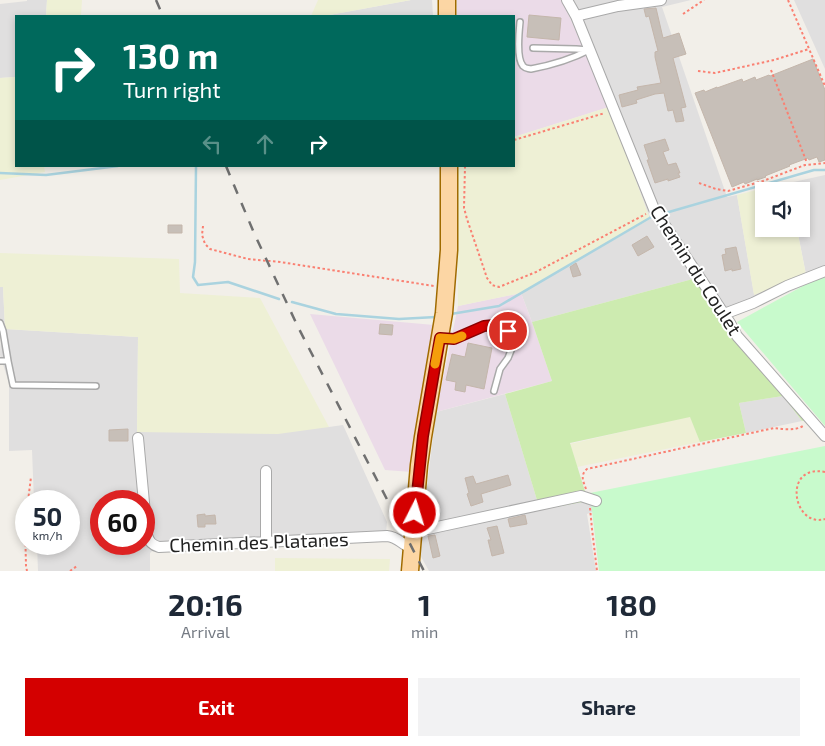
<!DOCTYPE html>
<style>
:root{--surface:#fff;--page:#f2f2f3;--text:#1f2937;--muted:#747a83;--accent:#d40000}
body{margin:0;font-family:"Exo 2",sans-serif;background:var(--page);color:var(--text);height:100vh;display:flex;flex-direction:column;font-size:19px;white-space:nowrap}
*{box-sizing:border-box;margin:0}
p{font-size:16px;color:var(--muted)}
.icon{flex:none;width:28px;height:28px;fill:none;stroke:currentColor;stroke-width:2;stroke-linecap:round;stroke-linejoin:round}
.map{position:relative;height:571px;overflow:hidden}
.drawer{display:flex;flex-direction:column;background:var(--surface);flex:1}
.drawer>*{flex:none}
.hud{position:absolute;left:15px;top:15px;width:500px;height:152px;border-radius:0px;box-shadow:0 2px 8px #0003;background:#00695c;color:#fff;overflow:hidden}
.tools{position:absolute;left:755px;top:182px;display:grid;gap:10px}
.tools a{display:grid;place-items:center;width:55px;height:55px;border-radius:0px;background:var(--surface);box-shadow:0 2px 8px #0003;font-size:25px}
.speed{position:absolute;left:15px;top:490px;display:flex;gap:10px;font-size:25px;font-weight:700;text-align:center}
.speed>*{display:grid;place-content:center;width:65px;height:65px;border-radius:50%;background:var(--surface);box-shadow:0 2px 8px #0003;line-height:1}
.speed small{font-size:12px;font-weight:400}
.speed .limit{border:8px solid #d22;background:#fff;color:#111}
.pin{position:absolute;display:grid;place-items:center;width:42px;height:42px;color:#fff;margin:-21px;border:2px solid #fff;border-radius:50%;box-shadow:0 1px 5px #0007}
.me{position:absolute;width:55px;margin:-28px;rotate:5deg;stroke-linejoin:round;filter:drop-shadow(0 0 4px #0008)}
.turn{display:flex;align-items:center;gap:18px;height:105px;padding:0 25px;font-size:22px}
.turn .icon{width:65px;height:65px;stroke-width:2.5}
.turn b{display:block;font-size:35px;line-height:42px}
.lanes{display:flex;align-items:center;height:48px;padding:0 25px;background:#0003;justify-content:center;gap:25px;direction:ltr}
.lanes .off{opacity:.35}
.eta{display:flex;justify-content:space-evenly;align-items:center;height:85px;text-align:center}
.eta b{font-size:30px;font-weight:700;line-height:35px}
.action{display:flex;gap:10px;margin-top:auto;padding:10px 25px}
.action a{flex:1;height:58px;border-radius:0px;background:var(--accent);color:#fff;font-size:20px;font-weight:700;line-height:58px;text-align:center}
.action a+a{background:var(--page);color:var(--text)}
.map>svg:first-child{display:block}
.residential{fill:#e0dfdf;fill-rule:evenodd}
.industrial{fill:#ebdbe8}
.farmland{fill:#eef0d5}
.grass{fill:#cdebb0}
.park{fill:#c8facc}
.lines{fill:none;stroke-linecap:round;stroke-linejoin:round}
.stream{stroke:#aad3df;stroke-width:2.5}
.building{fill:#c7bfb8;stroke:#c4b6ab}
.lane-casing{stroke:#a9a9a9;stroke-width:8}
.street-casing{stroke:#a9a9a9;stroke-width:12}
.primary-casing{stroke:#a06b00;stroke-width:19}
.path{stroke:#fa8072;stroke-width:2;stroke-dasharray:2.5 2.5;stroke-linecap:butt}
.lane{stroke:#fff;stroke-width:5}
.street{stroke:#fff;stroke-width:10}
.primary{stroke:#fcd6a4;stroke-width:16}
.rail{stroke:#707070;stroke-width:2.5;stroke-dasharray:10 10;stroke-linecap:butt}
.route-casing{stroke:#8a0000;stroke-width:12}
.route{stroke:#d40000;stroke-width:9}
.slow{stroke:#f59e0b;stroke-width:9}
.labels{text-anchor:middle;stroke-width:4;stroke-linejoin:round;paint-order:stroke}
.street-label{font-size:19px;fill:#222;stroke:#fff}
</style>
<div class="map">
<svg width="825" height="571" viewBox="0 0 825 571">
<rect width="100%" height="100%" fill="#f2efe9"/>
<path class="residential" d="M 27,0 L 47,0 L 46,16 L 16,16 L 16,77 L 0,78 L 0,4 L 27,1 Z
M 411,0 L 432,0 L 433,16 L 324,16 Z
M 561,0 L 691,0 L 662,7 L 727,197 L 737,195 L 754,294 L 806,274 L 797,229 L 801,229 L 801,191 L 791,191 L 789,183 L 825,175 L 825,277 L 731,317 L 704,276 L 532,322 L 521,293 L 650,219 L 609,107 L 566,9 Z
M 794,0 L 825,0 L 825,69 Z
M 0,287 L 3,287 L 5,329 L 138,337 L 137,432 L 329,427 L 343,425 L 387,522 L 386,533 L 160,543 L 150,553 L 150,571 L 38,571 L 37,544 L 69,544 L 69,501 L 34,501 L 32,450 L 9,451 L 9,383 L 0,355 L 1,332 L 0,332 ZM 101,501 L 144,501 L 144,544 L 101,544 Z
M 505,394 L 540,510 L 657,487 L 587,514 L 596,571 L 429,571 L 419,553 L 436,412 Z
M 783,396 L 802,421 L 746,433 L 739,403 Z"/>
<path class="industrial" d="M 457,0 L 561,0 L 566,9 L 609,107 L 514,137 L 514,16 L 457,16 Z
M 521,293 L 532,322 L 552,381 L 436,412 L 458,306 Z
M 310,314 L 434,325 L 412,472 L 385,470 Z"/>
<path class="farmland" d="M 47,0 L 82,0 L 81,16 L 46,16 Z
M 318,0 L 411,0 L 324,16 L 311,16 Z
M 16,77 L 16,166 L 44,166 L 45,172 L 0,180 L 0,78 Z
M 609,107 L 650,219 L 521,293 L 458,306 L 457,166 L 514,166 L 514,137 Z
M 789,183 L 791,191 L 764,191 L 764,229 L 797,229 L 806,275 L 754,295 L 737,195 L 764,188 Z
M 0,253 L 179,259 L 180,293 L 260,298 L 329,427 L 278,434 L 137,432 L 138,337 L 5,329 L 3,287 L 0,287 Z
M 690,416 L 700,442 L 577,467 L 570,444 Z
M 275,558 L 390,559 L 389,571 L 275,571 Z"/>
<path class="grass" d="M 704,276 L 740,333 L 814,417 L 802,421 L 783,396 L 739,403 L 746,433 L 700,442 L 690,417 L 570,443 L 588,501 L 540,510 L 505,394 L 552,381 L 532,322 Z"/>
<path class="park" d="M 825,274 L 825,426 L 737,322 Z
M 825,446 L 825,571 L 599,571 L 590,493 Z"/>
<g class="lines">
<path class="stream" d="M 196,166 L 195,262 L 193,277 L 198,285 L 228,282 L 279,299
M 0,173 L 46,175 L 118,166
M 662,214 L 814,170 L 825,170
M 292,302 L 336,314 L 399,319 L 436,317
M 451,314 L 499,306 L 653,216"/>
</g>
<path class="building" d="M 656,8 L 663,38 L 679,33 L 686,54 L 673,58 L 686,107 L 681,108 L 684,121 L 676,122 L 673,110 L 668,111 L 664,93 L 655,94 L 636,100 L 637,103 L 622,107 L 619,95 L 638,90 L 637,87 L 661,83 L 655,57 L 655,52 L 658,51 L 649,16 L 646,17 L 644,9 Z
M 529,15 L 561,18 L 559,40 L 527,37 Z
M 813,59 L 825,90 L 825,160 L 819,162 L 817,157 L 809,160 L 808,158 L 789,165 L 790,166 L 765,176 L 766,177 L 757,180 L 757,179 L 745,184 L 744,182 L 732,187 L 695,93 L 704,90 L 705,92 L 717,87 L 717,88 L 742,79 L 743,82 L 755,77 L 756,80 L 769,75 L 770,76 Z
M 665,139 L 669,150 L 663,152 L 668,165 L 676,163 L 680,173 L 678,173 L 680,177 L 668,181 L 668,179 L 655,183 L 647,160 L 649,160 L 644,145 Z
M 168,225 L 182,225 L 182,233 L 168,233 Z
M 647,236 L 654,247 L 638,256 L 632,245 Z
M 736,247 L 741,269 L 732,271 L 732,269 L 725,271 L 722,255 L 726,254 L 725,249 Z
M 576,263 L 581,275 L 573,277 L 570,267 Z
M 380,324 L 393,325 L 392,335 L 379,334 Z
M 468,343 L 492,348 L 484,389 L 466,385 L 465,392 L 455,390 L 456,382 L 446,380 L 452,354 L 465,357 Z
M 128,429 L 128,441 L 109,441 L 109,430 Z
M 508,475 L 511,485 L 481,494 L 483,502 L 471,506 L 467,494 L 469,493 L 465,478 L 473,476 L 476,484 Z
M 205,514 L 205,516 L 215,515 L 216,524 L 205,524 L 205,527 L 198,527 L 197,515 Z
M 525,515 L 527,524 L 510,527 L 508,519 Z
M 497,526 L 504,553 L 492,556 L 488,540 L 491,540 L 487,528 Z
M 435,535 L 440,556 L 433,558 L 428,536 Z"/>
<g class="lines">
<g class="lane-casing">
<path id="lane" d="M 520,22 C 519,32 516,58 523,66 C 526,69 527,68 531,69 C 552,65 570,60 589,50 L 576,49 L 533,48
M 0,323 L 3,331 L 8,361
M 443,338 L 454,339 L 484,326 L 494,325 L 501,327 L 508,331 L 512,339 L 512,348 L 508,358 L 500,369 L 494,391
M 0,361 L 8,361 L 13,385 L 96,386"/>
</g>
<g class="street-casing">
<path id="street" d="M 567,0 L 576,16 L 654,209 L 730,323 L 737,336 L 825,436
M 576,16 L 618,6 L 661,0
M 724,314 L 753,303 L 787,286 L 825,271
M 138,438 L 147,535 C 149,542 152,545 159,547 L 387,536 C 399,537 401,545 412,548
M 266,471 L 266,542
M 414,529 L 428,529 L 581,496 L 596,501"/>
</g>
<g class="primary-casing">
<path id="primary" d="M 447,0 L 447,16
M 410,571 L 419,465 L 423,437 L 444,313 L 449,250 L 449,166"/>
</g>
<path class="path" d="M 788,0 L 825,86
M 683,14 L 704,0
M 771,70 L 807,163
M 698,71 L 715,73 L 774,60 L 809,49
M 514,140 L 605,113
M 465,166 L 464,208 L 467,219 L 487,278 L 492,285 L 499,287 L 536,272 L 646,214
M 699,183 L 716,189 L 728,191 L 763,181 L 805,165 L 825,163
M 203,226 L 202,235 L 205,244 L 210,249 L 248,259 L 280,262 L 434,286
M 825,472 C 786,464 791,517 817,520 C 820,520 822,520 825,519
M 586,489 C 583,481 580,475 587,469 L 774,428 C 783,429 795,431 803,426
M 28,501 L 31,477
M 590,508 L 592,529 L 597,571
M 26,514 L 25,523 L 26,566 L 27,571
M 70,571 L 77,566"/>
<use href="#lane" class="lane"/>
<use href="#street" class="street"/>
<use href="#primary" class="primary"/>
<path class="rail" d="M 156,0 L 163,16
M 226,166 L 254,233 L 298,327 L 424,571"/>
</g>
<g class="lines">
<g class="route-casing">
<path id="route" d="M 415,513 L 423,436 L 440,338 L 454,339 L 484,326 L 494,325 L 501,327 L 508,331"/>
</g>
<use href="#route" class="route"/>
<path class="slow" d="M 435,364 L 440,338 L 454,339 L 462,336"/>
</g>
<g class="labels">
<g class="street-label">
<text transform="translate(696 270) rotate(57)" y="7">Chemin du Coulet</text>
<text transform="translate(259 542) rotate(-2)" y="7">Chemin des Platanes</text>
</g>
</g>
</svg>
<div class="tools">
<a><svg class="icon" aria-label="sound" viewBox="0 0 24 24"><path d="M4 9h4l5-4v14l-5-4H4zM17 9q2 3 0 6"/></svg></a>
</div>
<div class="speed"><div>50<small>km/h</small></div><div class="limit">60</div></div>
<div class="pin" style="left:508px;top:331px;background:#d93025"><svg class="icon" aria-label="arrive" viewBox="0 0 24 24"><path d="M6 21V4h12l-3 4 3 4H6"/></svg></div>
<svg class="me" style="left:415px;top:513px" viewBox="-20 -20 40 40"><circle r="17" fill="#d40000" stroke="#fff" stroke-width="3"/><path d="M0-11L8 9 0 5-8 9z" fill="#fff"/></svg>
<div class="hud">
<div class="turn"><svg class="icon" aria-label="right" viewBox="0 0 24 24"><path d="M7 20v-9h11M14 6l5 5-5 5"/></svg><div><b>130 m</b>Turn right</div></div>
<div class="lanes"><svg class="icon off" aria-label="left" viewBox="0 0 24 24"><path d="M17 20v-9H6M10 6l-5 5 5 5"/></svg><svg class="icon off" aria-label="ahead" viewBox="0 0 24 24"><path d="M12 20V5M6 11l6-6 6 6"/></svg><svg class="icon" aria-label="right" viewBox="0 0 24 24"><path d="M7 20v-9h11M14 6l5 5-5 5"/></svg></div>
</div>
</div>
<section class="drawer">
<div class="eta">
<div><b>20:16</b><p>Arrival</p></div>
<div><b>1</b><p>min</p></div>
<div><b>180</b><p>m</p></div>
</div>
<div class="action"><a>Exit</a><a>Share</a></div>
</section>
